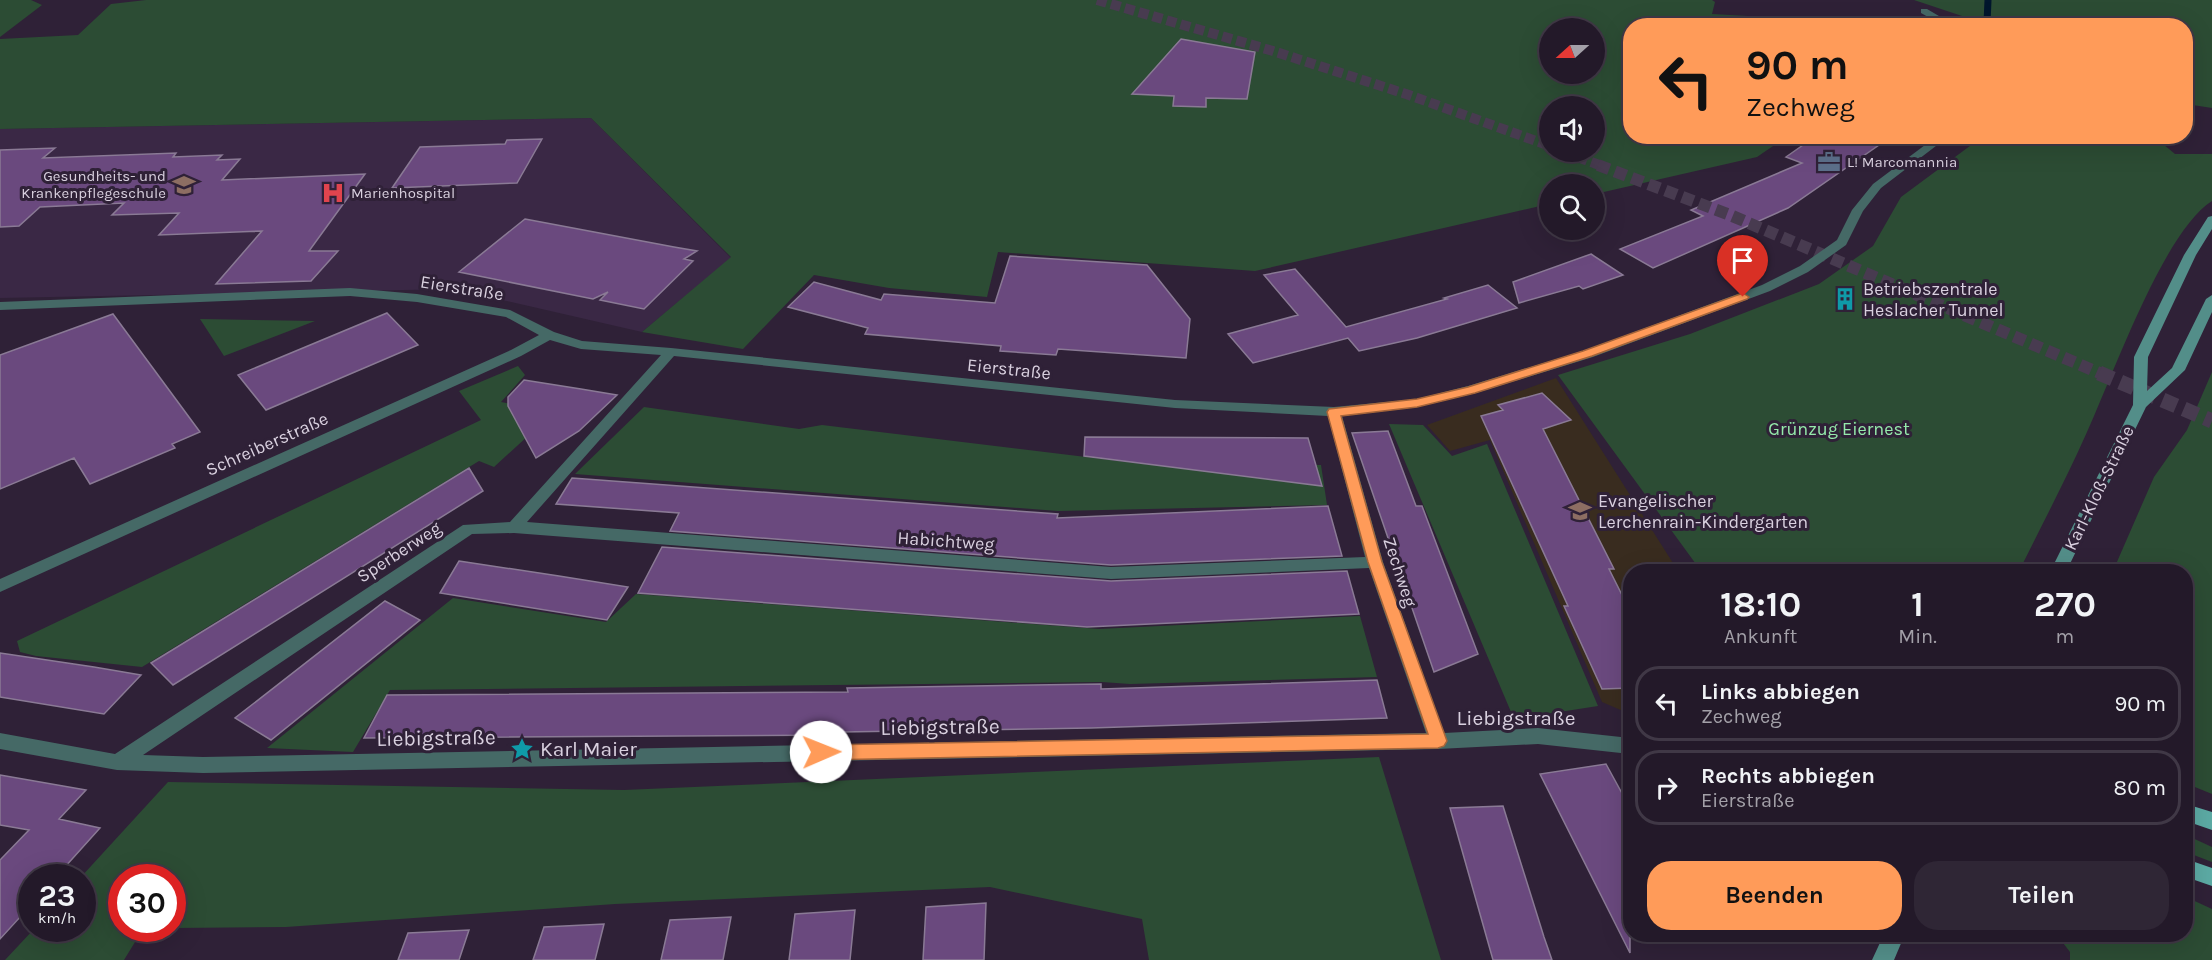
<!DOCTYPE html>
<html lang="de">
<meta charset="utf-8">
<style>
:root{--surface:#231929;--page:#2f2635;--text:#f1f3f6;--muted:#a3a0a8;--line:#403846;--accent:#ff9b59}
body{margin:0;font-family:Karla,sans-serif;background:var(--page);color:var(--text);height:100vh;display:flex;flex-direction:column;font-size:22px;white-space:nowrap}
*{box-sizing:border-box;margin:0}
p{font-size:20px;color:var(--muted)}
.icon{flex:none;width:33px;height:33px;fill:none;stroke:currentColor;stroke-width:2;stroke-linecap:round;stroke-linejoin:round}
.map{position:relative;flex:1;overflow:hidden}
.side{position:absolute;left:1623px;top:564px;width:570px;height:378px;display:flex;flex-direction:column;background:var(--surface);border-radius:24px;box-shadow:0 6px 24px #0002,0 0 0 2px var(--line)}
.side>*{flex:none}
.hud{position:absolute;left:1623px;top:18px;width:570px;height:126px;border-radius:24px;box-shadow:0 6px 24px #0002,0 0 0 2px var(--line);background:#ff9b59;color:#111;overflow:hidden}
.needle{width:39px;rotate:249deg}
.buttons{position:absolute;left:1539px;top:18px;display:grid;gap:12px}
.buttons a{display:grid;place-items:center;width:66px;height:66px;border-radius:50%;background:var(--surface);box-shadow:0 6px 24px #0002,0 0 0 2px var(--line);font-size:30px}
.speed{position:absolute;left:18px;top:864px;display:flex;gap:12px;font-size:30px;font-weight:700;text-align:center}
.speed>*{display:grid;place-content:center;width:78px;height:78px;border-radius:50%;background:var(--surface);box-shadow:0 6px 24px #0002,0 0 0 2px var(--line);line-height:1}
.speed small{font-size:15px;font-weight:400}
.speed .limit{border:9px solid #d22;background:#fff;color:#111}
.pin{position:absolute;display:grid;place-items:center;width:51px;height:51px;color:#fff;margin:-62px -26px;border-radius:50% 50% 50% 0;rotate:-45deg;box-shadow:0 0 6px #0007}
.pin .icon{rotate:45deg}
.me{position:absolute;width:66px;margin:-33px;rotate:89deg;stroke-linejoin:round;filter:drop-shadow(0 0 4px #0008)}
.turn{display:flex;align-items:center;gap:21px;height:126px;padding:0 24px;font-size:27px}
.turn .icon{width:78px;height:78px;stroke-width:2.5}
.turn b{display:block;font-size:42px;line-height:51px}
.eta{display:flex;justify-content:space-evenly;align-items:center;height:102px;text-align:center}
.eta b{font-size:36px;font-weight:700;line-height:42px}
.action{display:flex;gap:12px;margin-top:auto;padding:12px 24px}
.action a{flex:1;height:69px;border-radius:24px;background:var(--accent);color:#111;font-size:24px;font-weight:700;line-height:69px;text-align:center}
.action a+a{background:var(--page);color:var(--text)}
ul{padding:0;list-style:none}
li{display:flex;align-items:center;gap:18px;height:75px;margin:0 12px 9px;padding:0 12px;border:3px solid var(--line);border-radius:24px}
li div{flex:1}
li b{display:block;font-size:22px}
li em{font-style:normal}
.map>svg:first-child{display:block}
.built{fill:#3a2845}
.education{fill:#392c1f}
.green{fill:#2c4c34;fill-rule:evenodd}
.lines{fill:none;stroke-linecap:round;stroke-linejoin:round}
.stream{stroke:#01162d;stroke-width:7}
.building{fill:#6a497e;stroke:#8a7a95;stroke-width:1.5}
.primary-tunnel-far2{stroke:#483b50;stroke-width:10;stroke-dasharray:10 4.5;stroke-linecap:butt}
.primary-tunnel-far1{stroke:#483b50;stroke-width:12;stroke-dasharray:12 6;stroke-linecap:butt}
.primary-tunnel{stroke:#483b50;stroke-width:15;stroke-dasharray:15 8;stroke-linecap:butt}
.minor{fill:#456966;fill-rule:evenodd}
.secondary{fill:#538e89;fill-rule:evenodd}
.primary{fill:#5caaa4;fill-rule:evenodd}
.route{fill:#ff9b59;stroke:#a6653a;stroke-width:1.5}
.labels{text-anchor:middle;stroke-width:6;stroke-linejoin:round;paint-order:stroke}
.far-poi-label{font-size:15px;fill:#d9d0df;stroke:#2f2137;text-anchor:start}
.street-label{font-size:18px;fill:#d9d0df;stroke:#2f2137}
.poi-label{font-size:18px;fill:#d9d0df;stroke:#2f2137;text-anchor:start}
.park-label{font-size:18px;fill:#95eaab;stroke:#2f2137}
.near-street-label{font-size:21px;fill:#d9d0df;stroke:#2f2137}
.near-poi-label{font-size:21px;fill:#d9d0df;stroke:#2f2137;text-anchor:start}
</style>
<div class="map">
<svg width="2212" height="960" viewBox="0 0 2212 960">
<rect width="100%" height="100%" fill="#2f2137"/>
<path class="built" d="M 591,118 L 731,258 L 642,332 L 454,289 L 0,298 L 0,129 Z"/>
<path class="education" d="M 1556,378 L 1678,571 L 1630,572 L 1630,714 L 1602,702 L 1490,440 L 1450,451 L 1427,425 Z"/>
<path class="green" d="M 0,0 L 31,0 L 42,5 L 0,37 Z
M 146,0 L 1712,0 L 1715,2 L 1712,14 L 1837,21 L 1846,25 L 1630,26 L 1630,136 L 1786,137 L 1757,157 L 1595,194 L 1594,184 L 1550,184 L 1549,204 L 1255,271 L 998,252 L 987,297 L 889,288 L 814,275 L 743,349 L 642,332 L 731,257 L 591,118 L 0,129 L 0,39 L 78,35 L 111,4 ZM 1550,28 L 1594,28 L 1594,74 L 1550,74 ZM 1550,106 L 1594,106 L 1594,152 L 1550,152 Z
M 1914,0 L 2212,0 L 2212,108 L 2186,104 L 2186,26 L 1975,25 L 1962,16 Z
M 1982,137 L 2138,137 L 2157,139 L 2175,154 L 2212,154 L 2212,201 C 2163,232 2113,376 2087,432 C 2066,479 2042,525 2019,571 L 1701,571 L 1558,375 L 1690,334 L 1819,284 L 1873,246 L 1901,197 Z
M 200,319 L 315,321 L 224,356 Z
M 518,366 L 525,375 L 501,402 L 554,412 L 494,467 L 479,461 L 142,667 L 36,656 L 20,652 L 17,641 L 481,420 L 459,391 Z
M 2212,372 L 2212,794 L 2190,785 L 2186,780 L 2186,572 L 2113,571 L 2154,477 L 2187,430 Z
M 644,407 L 799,429 L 822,425 L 1152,465 L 1321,465 L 1327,505 L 1058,511 L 575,474 Z
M 1389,424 L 1423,425 L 1452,456 L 1487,444 L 1598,706 L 1514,719 Z
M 636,594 L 1099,629 L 1360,616 L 1377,677 L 1130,684 L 1102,682 L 390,690 L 353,752 L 267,748 L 453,598 L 606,622 Z
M 1379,757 L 1441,960 L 1149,960 L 1142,919 L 990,887 L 615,904 L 286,927 L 173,928 L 172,878 L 122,878 L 122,928 L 143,929 L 124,960 L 5,960 L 34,929 L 82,928 L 81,877 L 168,782 L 624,790 Z
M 2186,835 L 2212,847 L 2212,862 L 2186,852 Z
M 2186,897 L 2212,909 L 2212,960 L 2070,960 L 2070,952 L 2057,935 L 2186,934 Z"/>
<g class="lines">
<path class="stream" d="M 1987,23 L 1988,0"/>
</g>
<path class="building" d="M 1181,39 L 1255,52 L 1247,99 L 1206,98 L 1206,107 L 1173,106 L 1174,96 L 1132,94 Z
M 1816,136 L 1892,136 L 1788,208 L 1653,268 L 1620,249 L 1703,216 L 1691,210 L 1802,163 L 1786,157 Z
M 542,139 L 517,183 L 392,188 L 420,147 L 505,144 L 507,140 Z
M 55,148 L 43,158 L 176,153 L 173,157 L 222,155 L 217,160 L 240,159 L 222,180 L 365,174 L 309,251 L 338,251 L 311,281 L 216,284 L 262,231 L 159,235 L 179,213 L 112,215 L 124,203 L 40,207 L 19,226 L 0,227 L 0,150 Z
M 525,219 L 674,247 L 697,251 L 684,259 L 693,261 L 644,309 L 600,300 L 608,292 L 593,299 L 459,272 Z
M 1591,254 L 1623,275 L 1583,289 L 1579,286 L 1519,303 L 1513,282 Z
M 1010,256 L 1147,265 L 1190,319 L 1186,358 L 1058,349 L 1056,355 L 1000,351 L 1001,346 L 865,334 L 868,328 L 788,307 L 814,282 L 881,300 L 884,294 L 995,303 Z
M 1295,269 L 1346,327 L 1447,299 L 1444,298 L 1488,285 L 1517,308 L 1417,338 L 1359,351 L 1348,338 L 1253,363 L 1228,334 L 1298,315 L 1264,275 Z
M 387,313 L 418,345 L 266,410 L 238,375 Z
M 113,314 L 200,432 L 172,444 L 175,448 L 90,484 L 74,458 L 0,489 L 0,355 Z
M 524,380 L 581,389 L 617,395 L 579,431 L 536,458 L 508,406 L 508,397 Z
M 1542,393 L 1571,420 L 1543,429 L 1614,569 L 1609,569 L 1630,611 L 1630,688 L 1602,689 L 1564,606 L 1568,606 L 1481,416 L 1503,410 L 1498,405 Z
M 1388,431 L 1416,506 L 1422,506 L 1478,654 L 1434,672 L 1352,433 Z
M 1085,437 L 1308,438 L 1322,486 L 1084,456 Z
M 469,468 L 483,491 L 173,685 L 151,663 Z
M 572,478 L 1058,514 L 1057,518 L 1328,506 L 1342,556 L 1111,565 L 670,531 L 679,513 L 556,504 Z
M 662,547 L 1111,581 L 1347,571 L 1359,614 L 1087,627 L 638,593 Z
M 459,561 L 559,576 L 628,587 L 607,620 L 440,593 Z
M 385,601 L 420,620 L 271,740 L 235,718 Z
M 0,653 L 94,667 L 141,675 L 104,714 L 0,697 Z
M 1377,680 L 1387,718 L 1091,728 L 841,732 L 840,735 L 364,738 L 387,695 L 848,692 L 847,688 L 1101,684 L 1101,689 Z
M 1606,764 L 1630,808 L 1630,953 L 1540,774 Z
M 0,775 L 86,790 L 59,819 L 100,828 L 55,878 L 32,878 L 32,904 L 0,939 L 0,860 L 29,830 L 0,825 Z
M 1503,806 L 1544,937 L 1552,960 L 1493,960 L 1450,808 Z
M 986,903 L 984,960 L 923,960 L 926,907 Z
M 855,910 L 850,960 L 789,960 L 795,914 Z
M 731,917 L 723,960 L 661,960 L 670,920 Z
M 604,924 L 595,960 L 533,960 L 544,927 Z
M 469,930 L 459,960 L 398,960 L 408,933 Z"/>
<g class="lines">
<path class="primary-tunnel-far2" d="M 1097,0 L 1273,51 L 1409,95 L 1550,146
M 1564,152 L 1602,166"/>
<path class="primary-tunnel-far1" d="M 1598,165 L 1730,215 L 2102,374"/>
<path class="primary-tunnel" d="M 2099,373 L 2212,421"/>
<path class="minor" d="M 1921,9 L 1927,9 L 1956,26 L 1944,26 L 1921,13 Z
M 1937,136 L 1949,136 L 1881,188 L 1863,211 L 1846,245 L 1808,272 L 1770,291 L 1593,357 L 1476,393 L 1417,407 L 1342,416 L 1383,562 L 1444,733 L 1538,728 L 1630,738 L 1630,754 L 1538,744 L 1438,749 L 203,773 L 117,770 L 0,749 L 0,733 L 115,754 L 463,525 L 510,522 L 661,355 L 581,349 L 550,340 L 521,356 L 0,592 L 0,579 L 511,350 L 539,335 L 506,317 L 417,302 L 350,296 L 0,310 L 0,302 L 350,288 L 417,294 L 510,310 L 554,332 L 582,341 L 671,348 L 1175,400 L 1334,407 L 1417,399 L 1468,386 L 1583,351 L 1762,285 L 1800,266 L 1837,240 L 1852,210 L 1873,184 ZM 674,356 L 1175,408 L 1328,416 L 1365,557 L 1111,567 L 527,522 ZM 514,533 L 1111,579 L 1369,568 L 1426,733 L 203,757 L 143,755 L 472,534 Z"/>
<path class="secondary" d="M 2212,216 L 2212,229 L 2196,255 L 2148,357 L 2147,391 L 2172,368 L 2206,299 L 2212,295 L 2212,312 L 2185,370 L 2146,407 L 2066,572 L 2050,572 L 2133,405 L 2134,357 L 2184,255 L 2208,217 Z
M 1884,934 L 1905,934 L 1894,960 L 1872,960 Z"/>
<path class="primary" d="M 2186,804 L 2212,812 L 2212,830 L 2186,821 Z
M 2186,859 L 2212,868 L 2212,886 L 2186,877 Z"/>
</g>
<path class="route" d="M 1743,293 L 1749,297 L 1747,299 L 1592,356 L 1475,393 L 1417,407 L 1341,416 L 1382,562 L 1447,741 L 1444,746 L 1438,748 L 821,760 L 815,757 L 813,752 L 815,747 L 821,745 L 1428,734 L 1368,562 L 1327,412 L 1329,409 L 1417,399 L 1468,387 L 1583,351 Z"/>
<defs>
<g id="office-bare" transform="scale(1.8)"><path d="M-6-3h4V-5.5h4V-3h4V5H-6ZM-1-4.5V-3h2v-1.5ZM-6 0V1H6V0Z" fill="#5c6f8a" stroke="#2f2137" stroke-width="2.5" paint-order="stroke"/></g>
<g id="university-bare" transform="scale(1.8)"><path d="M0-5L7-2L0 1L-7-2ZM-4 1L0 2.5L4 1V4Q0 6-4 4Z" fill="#8d6e63" stroke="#2f2137" stroke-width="2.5" paint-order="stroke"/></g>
<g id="hospital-bare" transform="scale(1.8)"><path d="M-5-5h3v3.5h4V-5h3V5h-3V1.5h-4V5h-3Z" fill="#e0444e" stroke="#2f2137" stroke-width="2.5" paint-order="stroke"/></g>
<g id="building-bare" transform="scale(1.8)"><path d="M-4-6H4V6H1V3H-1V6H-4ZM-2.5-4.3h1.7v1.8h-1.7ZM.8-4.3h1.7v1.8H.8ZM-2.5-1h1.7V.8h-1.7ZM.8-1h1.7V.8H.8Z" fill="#0f9aa8" stroke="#2f2137" stroke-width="2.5" paint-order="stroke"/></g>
<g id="school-bare" transform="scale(1.8)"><path d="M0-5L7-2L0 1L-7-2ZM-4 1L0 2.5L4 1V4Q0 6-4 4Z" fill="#8d6e63" stroke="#2f2137" stroke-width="2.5" paint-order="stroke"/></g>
<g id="sight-bare" transform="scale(1.8)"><path d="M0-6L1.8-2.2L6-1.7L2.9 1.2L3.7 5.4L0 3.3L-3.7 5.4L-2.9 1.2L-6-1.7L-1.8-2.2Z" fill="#0f9aa8" stroke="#2f2137" stroke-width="2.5" paint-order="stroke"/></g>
</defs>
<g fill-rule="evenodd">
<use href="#office-bare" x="1829" y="162"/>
<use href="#university-bare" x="184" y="185"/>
<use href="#hospital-bare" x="333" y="193"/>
<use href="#building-bare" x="1845" y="299"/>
<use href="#school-bare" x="1580" y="511"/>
<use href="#sight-bare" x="522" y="749"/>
</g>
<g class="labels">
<g class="far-poi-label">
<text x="1847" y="167">L! Marcomannia</text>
<text x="166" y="181" text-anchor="end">Gesundheits- und<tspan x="166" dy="17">Krankenpflegeschule</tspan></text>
<text x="351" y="198">Marienhospital</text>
</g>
<g class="street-label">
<text transform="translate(462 288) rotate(9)" y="6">Eierstraße</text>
<text transform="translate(1009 369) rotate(6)" y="6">Eierstraße</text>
<text transform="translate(267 444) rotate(-24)" y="6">Schreiberstraße</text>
<text transform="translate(2099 488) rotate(-64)" y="6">Karl-Kloß-Straße</text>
<text transform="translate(946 541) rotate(4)" y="6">Habichtweg</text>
<text transform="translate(399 552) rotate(-33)" y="6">Sperberweg</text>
<text transform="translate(1400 572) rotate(72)" y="6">Zechweg</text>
</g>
<g class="poi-label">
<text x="1863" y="295">Betriebszentrale<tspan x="1863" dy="21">Heslacher Tunnel</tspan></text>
<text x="1598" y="507">Evangelischer<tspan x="1598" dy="21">Lerchenrain-Kindergarten</tspan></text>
</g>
<g class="park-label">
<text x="1839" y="435">Grünzug Eiernest</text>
</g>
<g class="near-street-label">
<text x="1516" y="725">Liebigstraße</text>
<text transform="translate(940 727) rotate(-1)" y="7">Liebigstraße</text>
<text transform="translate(436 738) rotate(-1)" y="7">Liebigstraße</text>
</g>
<g class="near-poi-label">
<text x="540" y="756">Karl Maier</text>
</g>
</g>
</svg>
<div class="buttons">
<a><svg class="needle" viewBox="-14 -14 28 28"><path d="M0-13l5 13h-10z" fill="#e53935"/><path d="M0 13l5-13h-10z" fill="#a3a0a8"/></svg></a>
<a><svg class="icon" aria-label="sound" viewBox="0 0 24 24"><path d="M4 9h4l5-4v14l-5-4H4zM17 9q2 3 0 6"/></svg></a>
<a><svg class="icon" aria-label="search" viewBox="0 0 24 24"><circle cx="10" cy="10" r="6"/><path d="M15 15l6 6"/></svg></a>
</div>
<div class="speed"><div>23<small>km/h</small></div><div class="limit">30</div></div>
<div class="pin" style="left:1743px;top:297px;background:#d93025"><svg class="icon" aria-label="arrive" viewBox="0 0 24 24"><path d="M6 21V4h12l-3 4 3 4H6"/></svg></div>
<svg class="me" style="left:821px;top:752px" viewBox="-20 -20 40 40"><circle r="19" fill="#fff"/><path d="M0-13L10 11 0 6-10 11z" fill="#ff9b59"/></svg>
<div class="hud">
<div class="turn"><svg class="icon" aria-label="left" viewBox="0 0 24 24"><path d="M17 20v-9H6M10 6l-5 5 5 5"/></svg><div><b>90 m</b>Zechweg</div></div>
</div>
<section class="side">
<div class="eta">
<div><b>18:10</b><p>Ankunft</p></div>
<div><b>1</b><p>Min.</p></div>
<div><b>270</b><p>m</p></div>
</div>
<ul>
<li><svg class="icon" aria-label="left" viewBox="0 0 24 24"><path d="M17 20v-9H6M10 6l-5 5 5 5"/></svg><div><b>Links abbiegen</b><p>Zechweg</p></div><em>90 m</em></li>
<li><svg class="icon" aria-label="right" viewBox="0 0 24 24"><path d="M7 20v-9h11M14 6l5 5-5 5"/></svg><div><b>Rechts abbiegen</b><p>Eierstraße</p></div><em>80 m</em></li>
</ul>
<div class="action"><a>Beenden</a><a>Teilen</a></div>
</section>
</div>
